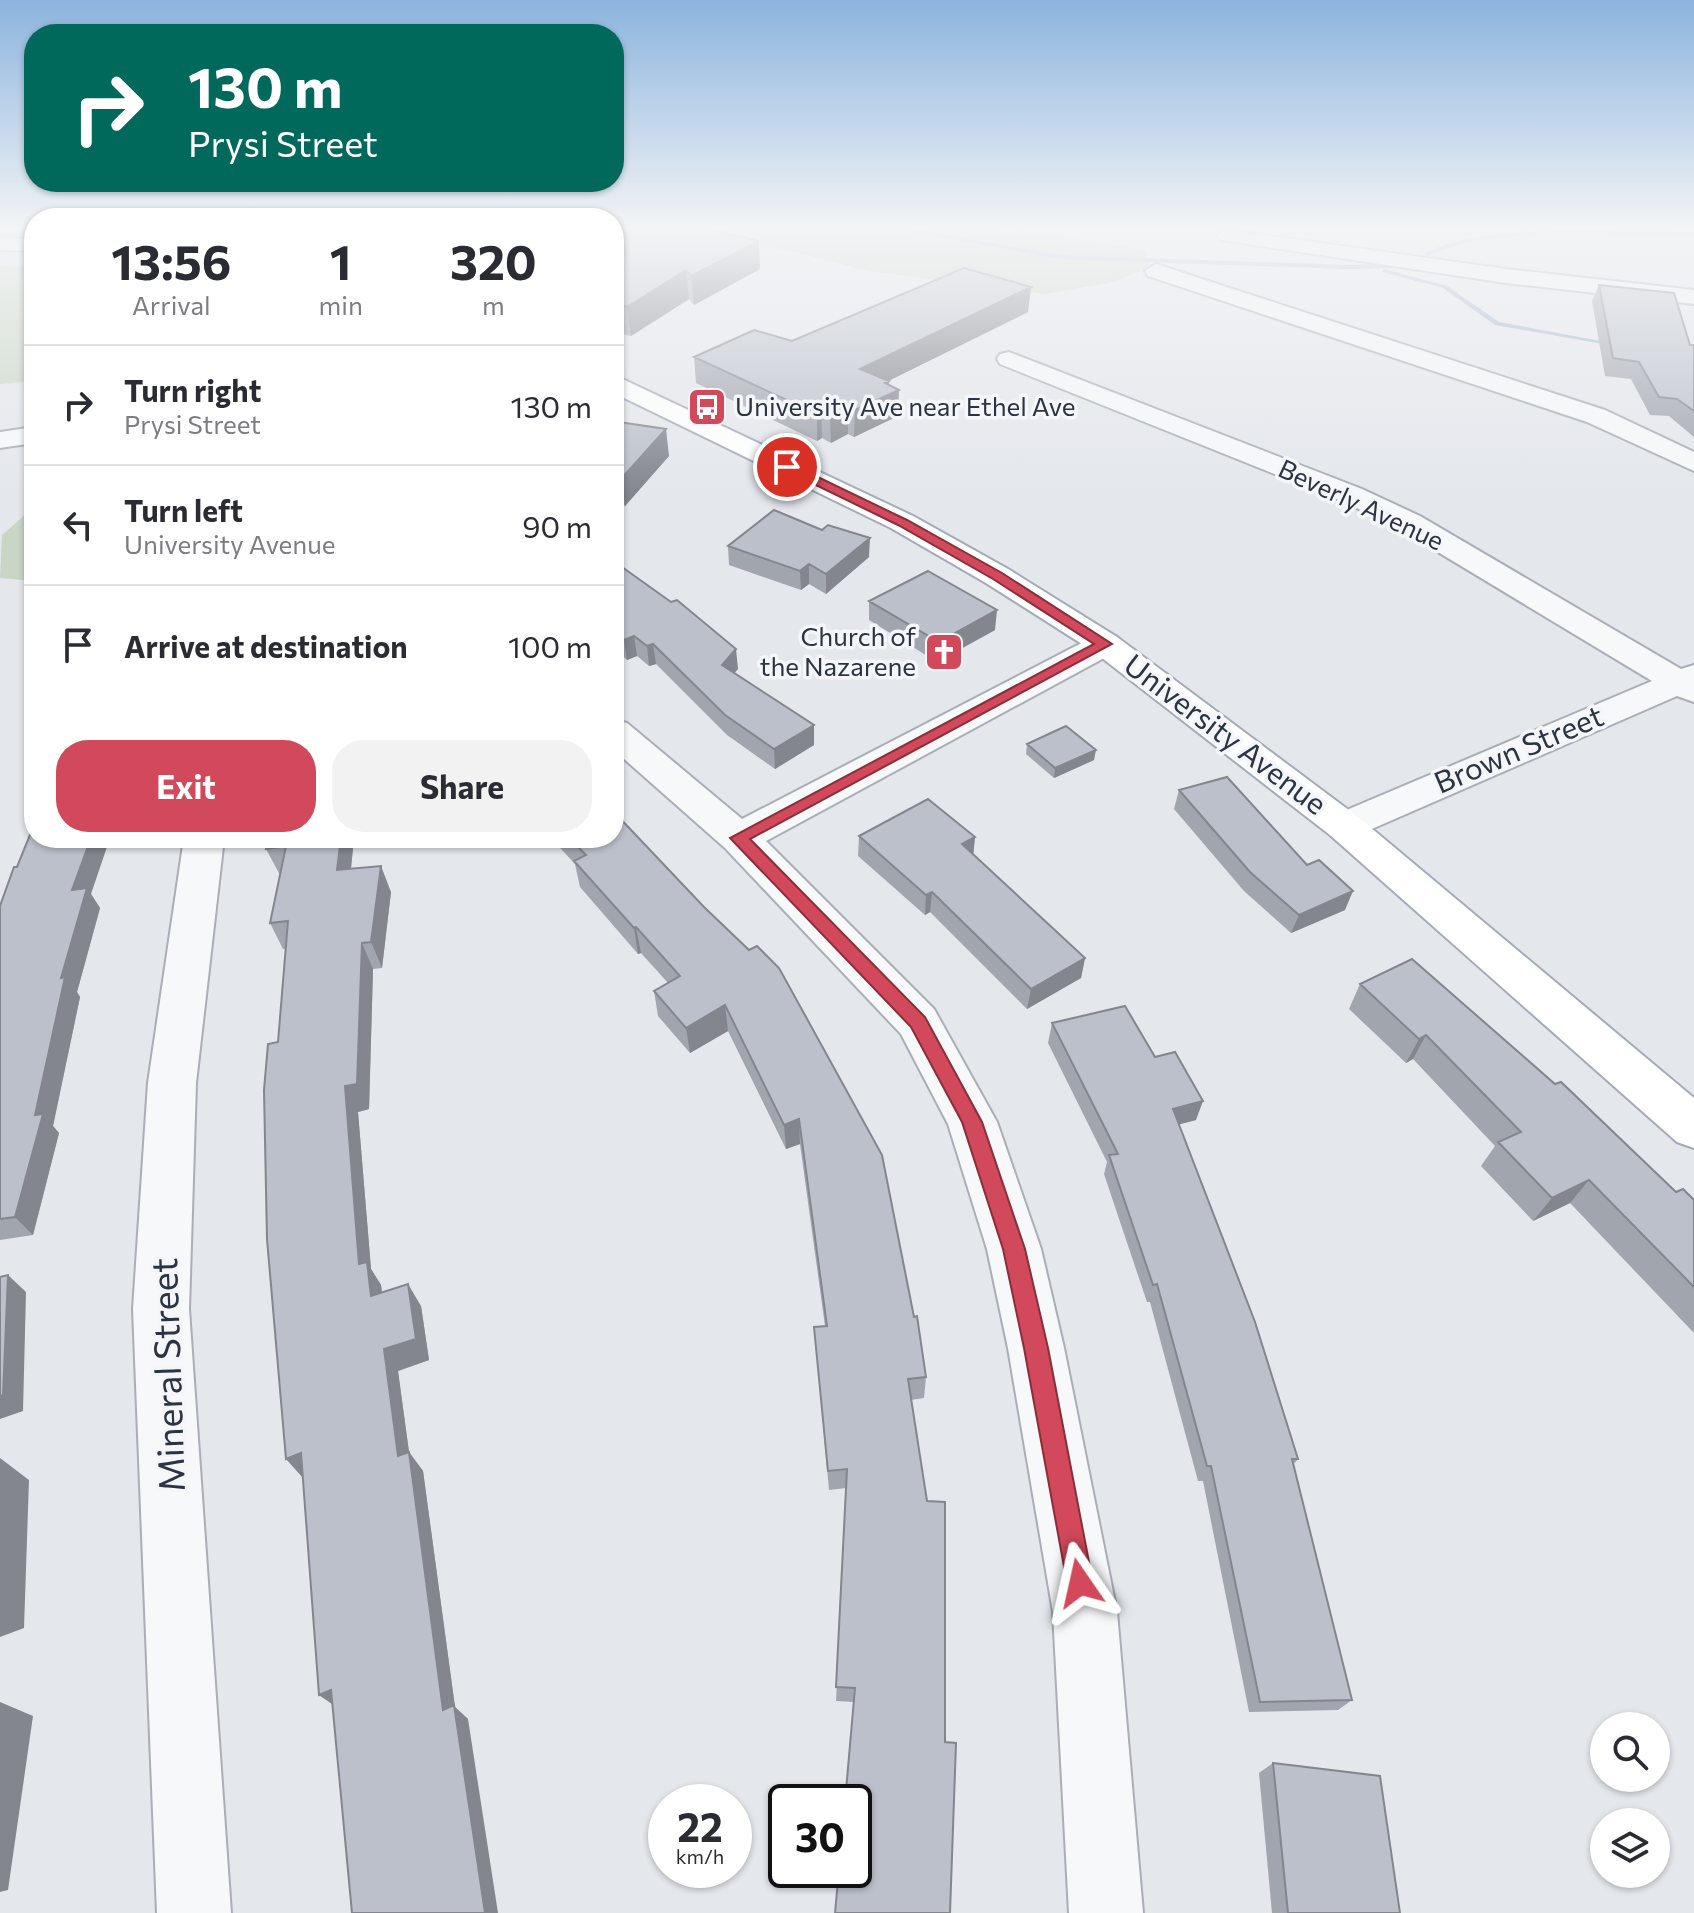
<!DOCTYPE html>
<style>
:root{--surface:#fff;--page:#f2f2f3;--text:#2b2b33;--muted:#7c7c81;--line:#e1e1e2;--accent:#d1495b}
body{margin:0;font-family:Commissioner,sans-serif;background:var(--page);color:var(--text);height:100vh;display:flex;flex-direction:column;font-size:30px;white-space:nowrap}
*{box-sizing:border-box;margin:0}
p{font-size:26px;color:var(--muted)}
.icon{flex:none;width:44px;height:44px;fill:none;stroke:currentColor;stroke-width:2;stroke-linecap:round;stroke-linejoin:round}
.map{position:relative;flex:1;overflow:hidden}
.sheet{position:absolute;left:24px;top:208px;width:600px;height:640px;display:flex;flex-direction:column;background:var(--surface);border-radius:32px;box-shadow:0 2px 6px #0004}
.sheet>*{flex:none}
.guide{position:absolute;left:24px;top:24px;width:600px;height:168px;border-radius:32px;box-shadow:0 2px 6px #0004;background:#00695c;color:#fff;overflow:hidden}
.buttons{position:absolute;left:1590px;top:1712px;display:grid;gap:16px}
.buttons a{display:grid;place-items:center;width:80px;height:80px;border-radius:50%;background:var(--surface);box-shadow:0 2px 6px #0004;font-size:40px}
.speed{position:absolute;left:648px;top:1784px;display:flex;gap:16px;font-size:40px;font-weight:700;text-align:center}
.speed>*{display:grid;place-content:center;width:104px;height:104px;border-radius:50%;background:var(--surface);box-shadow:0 2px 6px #0004;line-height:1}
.speed small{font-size:20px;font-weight:400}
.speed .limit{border:4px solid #111;border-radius:12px;background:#fff;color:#111}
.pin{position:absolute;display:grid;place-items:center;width:68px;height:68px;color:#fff;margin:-34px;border:4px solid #fff;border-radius:50%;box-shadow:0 2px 8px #0007}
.me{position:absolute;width:88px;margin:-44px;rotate:349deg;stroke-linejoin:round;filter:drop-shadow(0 0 6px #0008)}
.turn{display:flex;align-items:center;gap:28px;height:168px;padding:0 32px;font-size:36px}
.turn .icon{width:104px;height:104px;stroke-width:2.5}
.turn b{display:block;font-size:56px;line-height:68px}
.eta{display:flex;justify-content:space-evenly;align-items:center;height:136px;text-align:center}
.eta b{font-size:48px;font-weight:700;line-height:56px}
.primary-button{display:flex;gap:16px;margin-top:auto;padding:16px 32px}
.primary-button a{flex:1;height:92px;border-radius:32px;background:var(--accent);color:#fff;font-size:32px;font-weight:700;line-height:92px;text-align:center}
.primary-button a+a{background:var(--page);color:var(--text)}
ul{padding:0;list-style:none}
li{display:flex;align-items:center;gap:24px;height:120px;padding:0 32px;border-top:2px solid var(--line)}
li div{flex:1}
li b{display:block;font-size:30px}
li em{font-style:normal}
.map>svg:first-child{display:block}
.green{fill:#c9d6c5}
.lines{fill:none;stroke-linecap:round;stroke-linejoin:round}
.stream{fill:#9fb4cc;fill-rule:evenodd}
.minor-casing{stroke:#a9aeb7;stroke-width:4}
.major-casing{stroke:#a3abb8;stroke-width:4}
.minor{fill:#f7f8fa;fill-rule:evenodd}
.major{fill:#fff;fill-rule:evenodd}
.wall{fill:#a1a5ae}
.shaded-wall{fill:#83868d}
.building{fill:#bbc0ca;stroke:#83868d;stroke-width:2}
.route{fill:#d1495b;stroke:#882f3b;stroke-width:2}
.labels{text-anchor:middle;stroke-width:7;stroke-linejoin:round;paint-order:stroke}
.far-poi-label{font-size:26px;fill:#2b3445;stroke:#f4f6f9;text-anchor:start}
.far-street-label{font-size:26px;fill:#2b3445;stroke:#f4f6f9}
.street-label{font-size:30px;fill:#2b3445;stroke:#f4f6f9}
.near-street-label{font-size:36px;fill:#2b3445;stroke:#f4f6f9}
</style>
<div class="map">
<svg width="1694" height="1913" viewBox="0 0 1694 1913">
<rect width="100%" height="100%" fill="#e4e7ec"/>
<path class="green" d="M 665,228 L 954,228 L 1076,237 L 1145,251 L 1150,268 L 1109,283 L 1045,294 L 868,271 L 786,250 Z
M 0,266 L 34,267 L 34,381 L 0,384 Z
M 34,507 L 34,581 L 0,578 L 2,535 Z"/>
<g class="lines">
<path class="stream" d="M 894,228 L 905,228 L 1060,255 L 1345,265 L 1410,264 L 1413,266 L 1410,268 L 1345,269 L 1060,259 Z
M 1557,231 L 1694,232 L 1694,236 C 1619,237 1529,226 1457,245 C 1447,248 1437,253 1427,256 L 1424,254 C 1463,233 1513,233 1557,231 Z
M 1384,269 L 1447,286 L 1499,322 L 1617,344 L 1614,346 L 1495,325 L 1443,288 L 1382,272 Z"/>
<g class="minor-casing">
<path id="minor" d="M 1228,230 L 1506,269 L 1694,290 L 1694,304 L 1506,283 L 1221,240 L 1218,236 L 1221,232 Z
M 1156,264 L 1605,410 L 1694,452 L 1694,471 L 1587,422 L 1148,276 L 1145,271 Z
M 1009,352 L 1362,489 L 1420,516 L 1681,669 L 1694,665 L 1694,702 L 1677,696 L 1358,835 L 1344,839 L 1330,835 L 1324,826 L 1330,817 L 1652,681 L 1398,528 L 1342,501 L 1000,364 L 997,359 L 1000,354 Z
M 34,427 L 34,443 L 0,448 L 0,432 Z
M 1105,634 L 1117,637 L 1122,644 L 1117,651 L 766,841 L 934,1009 L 997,1122 L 1041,1249 L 1064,1348 L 1117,1612 L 1143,1913 L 1069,1913 L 1053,1612 L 1008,1348 L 987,1249 L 948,1124 L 901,1034 L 725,848 L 614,750 L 614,720 L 627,723 L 742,819 L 1093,637 Z
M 184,838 L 224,838 L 196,1083 L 189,1309 L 231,1913 L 157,1913 L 133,1309 L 148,1083 Z"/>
</g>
<g class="major-casing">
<path id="major" d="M 0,238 L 34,239 L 34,251 L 0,250 Z
M 614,375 L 913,516 L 1008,569 L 1117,637 L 1358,817 L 1694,1098 L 1694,1148 L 1677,1142 L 1330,835 L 1093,651 L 986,583 L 891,528 L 614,393 Z"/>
</g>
<use href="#minor" class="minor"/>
<use href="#major" class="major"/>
</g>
<path class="wall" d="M 614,228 L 760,269 L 694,305 L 689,299 L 631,336 L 614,332 Z
M 1599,285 L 1690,345 L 1694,345 L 1694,437 L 1669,416 L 1650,415 L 1631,379 L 1605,376 L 1592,301 Z
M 1028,312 L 888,381 L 898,416 L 854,437 L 848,434 L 831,443 L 822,438 L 817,441 L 696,383 L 694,357 L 792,341 Z
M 614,428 L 669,456 L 625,506 L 614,504 Z
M 728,546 L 869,557 L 826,594 L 809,584 L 801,590 L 729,565 Z
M 614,571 L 738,669 L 734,673 L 814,725 L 814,745 L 775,769 L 727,735 L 656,664 L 649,666 L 637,656 L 627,660 L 614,648 Z
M 869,601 L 995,630 L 937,662 L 869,620 Z
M 1027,744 L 1094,760 L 1054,778 L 1026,754 Z
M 1179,790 L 1307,865 L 1345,910 L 1291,933 L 1244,891 L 1174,809 Z
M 614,812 L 914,1317 L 926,1377 L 924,1398 L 911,1400 L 945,1742 L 950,1913 L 853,1702 L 836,1701 L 846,1488 L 829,1490 L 814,1327 L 825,1326 L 800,1144 L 786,1149 L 728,1031 L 690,1053 L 658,1016 L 654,991 L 668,983 L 641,953 L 638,954 L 580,887 L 575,864 L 551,838 L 614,838 Z
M 859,836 L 975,837 L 973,854 L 1085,958 L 1081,978 L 1027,1009 L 930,912 L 925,915 L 858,856 Z
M 268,838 L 354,838 L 351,869 L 391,892 L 382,968 L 373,969 L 369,1109 L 358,1112 L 371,1269 L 381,1285 L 382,1292 L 421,1306 L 429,1360 L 398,1371 L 409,1452 L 423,1471 L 455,1707 L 468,1719 L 332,1704 L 319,1695 L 278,1042 L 286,949 L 283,949 L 270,923 L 280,875 L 266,849 Z
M 91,894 L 100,908 L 77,992 L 80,997 L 53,1126 L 59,1133 L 33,1235 L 0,1240 L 0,906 Z
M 1360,984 L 1676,1192 L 1694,1200 L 1694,1333 L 1570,1203 L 1533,1221 L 1481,1166 L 1495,1146 L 1413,1059 L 1406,1063 L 1349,1009 Z
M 1052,1023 L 1155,1057 L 1196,1120 L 1179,1124 L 1298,1459 L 1293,1465 L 1352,1700 L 1338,1710 L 1249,1712 L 1203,1481 L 1198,1481 L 1150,1302 L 1147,1302 L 1104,1174 L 1107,1162 L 1048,1043 Z
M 1273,1763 L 1400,1913 L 1272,1913 L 1259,1773 Z"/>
<path class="shaded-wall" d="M 759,241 L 760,269 L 694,305 L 691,276 Z
M 686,270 L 689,299 L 631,336 L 627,307 Z
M 1031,287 L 1028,312 L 860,395 L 860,369 Z
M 889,381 L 888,395 L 899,390 L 898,416 L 854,437 L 855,410 L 885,383 Z
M 848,408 L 848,434 L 831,443 L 830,416 Z
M 821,412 L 822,438 L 817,441 L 817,414 Z
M 666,429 L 669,456 L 625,506 L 621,479 Z
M 870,538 L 869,557 L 826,594 L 826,574 Z
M 809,564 L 809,584 L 801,590 L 800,571 Z
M 997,610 L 995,630 L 937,662 L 939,642 Z
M 634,636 L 637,656 L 627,660 L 624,640 Z
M 653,644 L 656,664 L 649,666 L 647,646 Z
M 736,649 L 738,669 L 723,685 L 722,665 Z
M 814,725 L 814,745 L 775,769 L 774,749 Z
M 1096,750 L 1094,760 L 1054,778 L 1055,768 Z
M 975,837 L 973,858 L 962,844 Z
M 91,838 L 110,838 L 91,894 L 100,908 L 77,992 L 80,997 L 53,1126 L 59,1133 L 33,1235 L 15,1217 L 61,978 L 72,890 Z
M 341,838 L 354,838 L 348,897 L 337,870 Z
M 381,866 L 391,892 L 382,968 L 371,942 Z
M 1353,891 L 1345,910 L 1291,933 L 1299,915 Z
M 932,892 L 930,912 L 925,915 L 926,895 Z
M 636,927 L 641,953 L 638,954 L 634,928 Z
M 362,943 L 373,969 L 369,1109 L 358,1112 L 371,1269 L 381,1285 L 385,1318 L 371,1296 L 359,1264 L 345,1086 Z
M 1085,958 L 1081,978 L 1027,1009 L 1031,989 Z
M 725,1005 L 728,1031 L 690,1053 L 686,1028 Z
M 1426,1035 L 1413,1059 L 1406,1063 L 1419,1039 Z
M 1203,1101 L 1196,1120 L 1166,1128 L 1173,1109 Z
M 799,1119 L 800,1144 L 786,1149 L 784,1125 Z
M 1589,1180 L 1570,1203 L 1533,1221 L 1552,1198 Z
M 8,1275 L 26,1292 L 23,1411 L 0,1419 L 0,1396 Z
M 408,1284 L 421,1306 L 429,1360 L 398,1371 L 409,1452 L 423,1471 L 455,1707 L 468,1719 L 498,1913 L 485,1913 L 443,1710 L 398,1456 L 384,1349 Z
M 301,1453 L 303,1478 L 286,1459 Z
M 0,1458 L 29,1480 L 24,1628 L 0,1637 Z
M 331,1690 L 338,1708 L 319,1695 Z
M 0,1702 L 33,1716 L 8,1890 L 0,1892 Z"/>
<path class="building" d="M 614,228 L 703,228 L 759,241 L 691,276 L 686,270 L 627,307 L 614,303 Z
M 964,268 L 1031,287 L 860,369 L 889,381 L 885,383 L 899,390 L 855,410 L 848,408 L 830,416 L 821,412 L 817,414 L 694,357 L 754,330 L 792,341 Z
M 1599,285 L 1674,293 L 1690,345 L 1694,345 L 1694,411 L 1677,399 L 1659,397 L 1639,362 L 1613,358 Z
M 619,422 L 666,429 L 621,479 L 614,477 L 614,428 Z
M 774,510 L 822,530 L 828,525 L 870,538 L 826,574 L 809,564 L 800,571 L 728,546 Z
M 622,567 L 671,602 L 677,600 L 736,649 L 722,665 L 814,725 L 774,749 L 725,715 L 653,644 L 647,646 L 634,636 L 624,640 L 614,631 L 614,571 Z
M 928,571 L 997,610 L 939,642 L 869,601 Z
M 1066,726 L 1096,750 L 1055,768 L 1027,744 Z
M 1227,777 L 1307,865 L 1319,860 L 1353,891 L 1299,915 L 1250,872 L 1179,790 Z
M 928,799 L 975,837 L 962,844 L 1085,958 L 1031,989 L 932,892 L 926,895 L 859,836 Z
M 614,812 L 704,907 L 749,950 L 757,946 L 779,968 L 882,1155 L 914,1317 L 917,1316 L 926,1377 L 908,1379 L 927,1501 L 945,1502 L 945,1742 L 956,1743 L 950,1913 L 835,1913 L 839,1870 L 854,1870 L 854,1802 L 845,1802 L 855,1688 L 836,1687 L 847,1469 L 828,1471 L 814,1327 L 827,1326 L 799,1119 L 784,1125 L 725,1005 L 686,1028 L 654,991 L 680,976 L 636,927 L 634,928 L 574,861 L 586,855 L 569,838 L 614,838 Z
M 34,825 L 34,838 L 91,838 L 72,890 L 87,888 L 61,978 L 65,977 L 35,1115 L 43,1114 L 15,1217 L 0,1219 L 0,906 L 14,867 L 17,867 Z
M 268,838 L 341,838 L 337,870 L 381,866 L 371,942 L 362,943 L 357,1084 L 345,1086 L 359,1264 L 367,1262 L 371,1296 L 408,1284 L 416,1339 L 384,1349 L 398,1456 L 409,1452 L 443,1710 L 454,1705 L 485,1913 L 352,1913 L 331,1690 L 319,1695 L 301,1453 L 286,1459 L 267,1239 L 264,1090 L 268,1044 L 278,1042 L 288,921 L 270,923 L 286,846 L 266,849 Z
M 1412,959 L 1555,1084 L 1561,1082 L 1676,1192 L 1683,1189 L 1694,1200 L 1694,1287 L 1589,1180 L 1552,1198 L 1498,1142 L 1521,1132 L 1426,1035 L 1419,1039 L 1360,984 Z
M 1125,1006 L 1155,1057 L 1175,1052 L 1203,1101 L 1173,1109 L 1255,1322 L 1298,1459 L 1292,1459 L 1352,1700 L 1260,1702 L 1211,1466 L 1207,1466 L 1157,1284 L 1153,1285 L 1109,1155 L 1118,1154 L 1052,1023 Z
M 8,1275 L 3,1395 L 0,1396 L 0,1277 Z
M 1273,1763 L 1380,1776 L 1400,1913 L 1288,1913 Z"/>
<linearGradient id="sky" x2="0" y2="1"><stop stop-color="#8bb4dd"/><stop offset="0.46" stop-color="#f3f4f6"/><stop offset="1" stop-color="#f3f4f6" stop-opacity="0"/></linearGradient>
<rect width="1694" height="495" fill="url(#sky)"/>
<path class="route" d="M 783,464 L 791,464 L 907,520 L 1002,573 L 1112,644 L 750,839 L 925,1017 L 982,1122 L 1025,1249 L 1048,1348 L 1093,1583 L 1089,1592 L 1080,1596 L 1070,1592 L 1067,1583 L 1024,1348 L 1003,1249 L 962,1122 L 911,1027 L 730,838 L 1094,644 L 993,579 L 898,525 L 783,469 Z"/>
<defs>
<g id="bus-square" transform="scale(2)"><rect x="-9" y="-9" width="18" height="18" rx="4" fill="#d1495b" stroke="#f4f6f9"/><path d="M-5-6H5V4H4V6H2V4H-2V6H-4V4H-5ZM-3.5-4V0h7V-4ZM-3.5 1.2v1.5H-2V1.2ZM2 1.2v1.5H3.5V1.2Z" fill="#fff"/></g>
<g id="church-square" transform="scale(2)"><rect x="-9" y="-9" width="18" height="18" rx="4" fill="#d1495b" stroke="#f4f6f9"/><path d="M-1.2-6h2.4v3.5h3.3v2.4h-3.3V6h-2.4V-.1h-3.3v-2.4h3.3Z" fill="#fff"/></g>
</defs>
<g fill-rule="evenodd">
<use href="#bus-square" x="707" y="407"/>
<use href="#church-square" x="944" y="652"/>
</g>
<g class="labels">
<g class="far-poi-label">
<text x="735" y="416">University Ave near Ethel Ave</text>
<text x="916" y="646" text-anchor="end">Church of<tspan x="916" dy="30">the Nazarene</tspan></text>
</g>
<g class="far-street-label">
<text transform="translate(1361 505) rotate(25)" y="9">Beverly Avenue</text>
</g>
<g class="street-label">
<text transform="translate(1225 735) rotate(37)" y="10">University Avenue</text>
<text transform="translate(1519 750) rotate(-23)" y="10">Brown Street</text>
</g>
<g class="near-street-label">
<text transform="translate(168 1375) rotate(-92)" y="13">Mineral Street</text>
</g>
</g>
</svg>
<div class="buttons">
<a><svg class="icon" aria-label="search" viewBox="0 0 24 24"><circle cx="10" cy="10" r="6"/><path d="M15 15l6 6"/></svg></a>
<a><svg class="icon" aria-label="layers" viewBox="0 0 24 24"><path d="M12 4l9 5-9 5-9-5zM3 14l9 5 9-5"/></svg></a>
</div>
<div class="speed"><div>22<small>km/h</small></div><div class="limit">30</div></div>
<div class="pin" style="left:787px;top:467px;background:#d93025"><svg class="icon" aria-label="arrive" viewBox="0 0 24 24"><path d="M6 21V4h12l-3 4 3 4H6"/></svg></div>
<svg class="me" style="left:1080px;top:1583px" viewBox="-20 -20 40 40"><path d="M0-17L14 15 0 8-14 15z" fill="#d1495b" stroke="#fff" stroke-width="4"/></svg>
<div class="guide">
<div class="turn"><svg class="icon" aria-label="right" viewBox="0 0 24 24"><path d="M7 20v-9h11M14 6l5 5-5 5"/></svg><div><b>130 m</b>Prysi Street</div></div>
</div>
<section class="sheet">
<div class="eta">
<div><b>13:56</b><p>Arrival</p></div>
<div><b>1</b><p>min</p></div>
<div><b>320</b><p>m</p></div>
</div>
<ul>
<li><svg class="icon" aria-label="right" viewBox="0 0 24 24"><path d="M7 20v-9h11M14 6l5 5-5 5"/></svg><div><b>Turn right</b><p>Prysi Street</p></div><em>130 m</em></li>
<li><svg class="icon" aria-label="left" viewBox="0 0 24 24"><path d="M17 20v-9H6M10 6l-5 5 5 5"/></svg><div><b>Turn left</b><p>University Avenue</p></div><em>90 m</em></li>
<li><svg class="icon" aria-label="arrive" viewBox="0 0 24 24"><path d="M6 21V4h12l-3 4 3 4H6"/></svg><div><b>Arrive at destination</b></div><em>100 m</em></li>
</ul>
<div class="primary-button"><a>Exit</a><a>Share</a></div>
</section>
</div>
